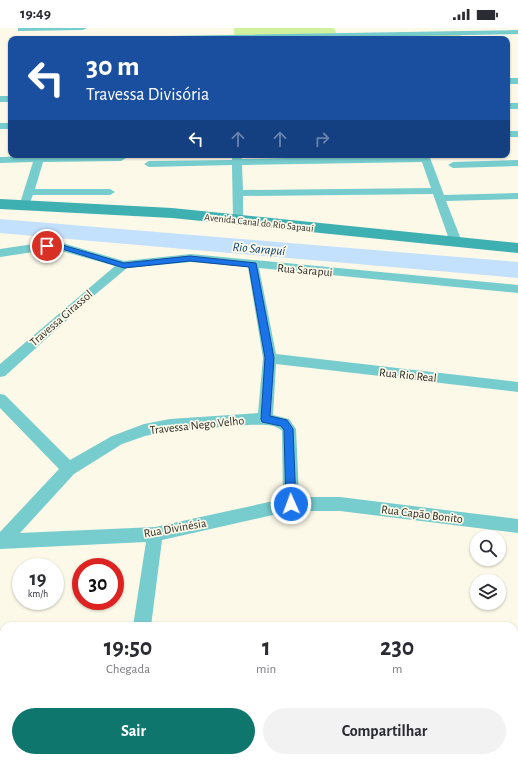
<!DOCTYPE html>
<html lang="pt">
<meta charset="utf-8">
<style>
:root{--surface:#fff;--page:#f2f2f3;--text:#2b2b33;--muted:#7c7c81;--accent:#0f766e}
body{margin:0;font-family:"Alegreya Sans",sans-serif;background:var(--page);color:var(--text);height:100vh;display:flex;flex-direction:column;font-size:15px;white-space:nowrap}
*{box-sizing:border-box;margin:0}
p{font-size:13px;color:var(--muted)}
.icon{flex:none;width:22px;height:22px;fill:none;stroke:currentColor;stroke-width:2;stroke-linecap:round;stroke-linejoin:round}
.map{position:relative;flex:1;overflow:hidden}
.sheet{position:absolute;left:0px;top:594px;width:518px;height:140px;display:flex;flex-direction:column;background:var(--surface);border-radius:12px 12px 0 0;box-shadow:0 1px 3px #0004}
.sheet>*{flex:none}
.hud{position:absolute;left:8px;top:8px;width:502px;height:122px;border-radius:8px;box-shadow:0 1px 3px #0004;background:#1a4fa0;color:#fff;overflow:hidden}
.tools{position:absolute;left:470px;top:502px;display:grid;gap:8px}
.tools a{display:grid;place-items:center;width:36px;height:36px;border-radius:50%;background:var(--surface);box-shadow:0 1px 3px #0004;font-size:20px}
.speed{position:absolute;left:12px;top:530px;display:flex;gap:8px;font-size:20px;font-weight:700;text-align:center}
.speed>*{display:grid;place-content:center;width:52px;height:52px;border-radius:50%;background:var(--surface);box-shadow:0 1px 3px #0004;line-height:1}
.speed small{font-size:10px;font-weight:400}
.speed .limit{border:6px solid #d22;background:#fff;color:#111}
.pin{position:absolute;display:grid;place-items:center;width:34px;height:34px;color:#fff;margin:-17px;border:2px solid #fff;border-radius:50%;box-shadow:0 1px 4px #0007}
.me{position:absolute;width:44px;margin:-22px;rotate:358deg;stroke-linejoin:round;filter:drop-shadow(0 0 3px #0008)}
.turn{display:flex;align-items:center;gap:14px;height:84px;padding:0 12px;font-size:18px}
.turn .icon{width:52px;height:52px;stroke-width:2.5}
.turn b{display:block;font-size:28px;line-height:34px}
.lanes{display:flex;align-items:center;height:38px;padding:0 12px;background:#0003;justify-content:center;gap:20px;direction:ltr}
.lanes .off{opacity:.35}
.eta{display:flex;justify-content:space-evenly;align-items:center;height:68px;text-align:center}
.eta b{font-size:24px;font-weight:700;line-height:28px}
.button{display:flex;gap:8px;margin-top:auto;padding:8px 12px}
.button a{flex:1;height:46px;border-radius:24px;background:var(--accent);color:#fff;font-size:16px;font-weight:700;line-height:46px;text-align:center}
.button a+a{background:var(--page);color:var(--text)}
.status{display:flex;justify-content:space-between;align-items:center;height:28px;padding:0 20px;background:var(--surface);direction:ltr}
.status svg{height:11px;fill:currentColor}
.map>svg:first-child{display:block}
.green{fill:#d0f1a0}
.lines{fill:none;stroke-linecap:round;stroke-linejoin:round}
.river{fill:#c3e0fc;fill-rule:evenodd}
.street{fill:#77cccd;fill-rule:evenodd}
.secondary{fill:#3fb0b2;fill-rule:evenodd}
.route{fill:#1a73e8;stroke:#114b97}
.labels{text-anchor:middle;stroke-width:3.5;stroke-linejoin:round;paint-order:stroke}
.far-street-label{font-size:10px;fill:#2c2a24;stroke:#fcf9e9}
.street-label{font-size:12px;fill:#2c2a24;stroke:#fcf9e9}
.water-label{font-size:13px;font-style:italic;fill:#08426d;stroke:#fcf9e9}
</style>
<div class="status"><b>19:49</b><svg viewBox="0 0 49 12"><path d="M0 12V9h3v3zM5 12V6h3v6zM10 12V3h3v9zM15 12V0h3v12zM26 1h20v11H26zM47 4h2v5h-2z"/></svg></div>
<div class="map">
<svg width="518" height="734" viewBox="0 0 518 734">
<rect width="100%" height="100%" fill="#fcf9e9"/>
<path class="green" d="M 234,0 L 334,0 L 337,7 L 234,9 Z
M 459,5 L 463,11 L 380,11 L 378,7 Z"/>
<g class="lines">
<path class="river" d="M 0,191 L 518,234 L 518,250 L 0,205 Z"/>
<path class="street" d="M 18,0 L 87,0 L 83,2 L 21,3 L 18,3 Z
M 518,2 L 518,6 L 244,11 L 104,11 L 108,9 Z
M 507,50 L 518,50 L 518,56 L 507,56 Z
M 0,68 L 11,68 L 11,74 L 0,74 Z
M 507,75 L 518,75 L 518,81 L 507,81 Z
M 0,95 L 11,95 L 11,101 L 0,101 Z
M 507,103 L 518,103 L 518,109 L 507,109 Z
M 35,127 L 45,127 L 45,128 L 121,127 L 126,130 L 121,133 L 43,134 L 35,161 L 110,161 L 115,164 L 110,167 L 33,167 L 30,174 L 26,175 L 21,172 L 33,134 L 0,135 L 0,129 L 35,128 Z
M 232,127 L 242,127 L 242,131 L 429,127 L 444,167 L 518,165 L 518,171 L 446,173 L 462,214 L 460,216 L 452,216 L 450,214 L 433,166 L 243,168 L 243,191 L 238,194 L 233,191 L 232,137 L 149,139 L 144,136 L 149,133 L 232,132 ZM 422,134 L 431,160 L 243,162 L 242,137 Z
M 518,132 L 518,138 L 453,140 L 448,137 L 453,134 Z
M 47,214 L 59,214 L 124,233 L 191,226 L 518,257 L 518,265 L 259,240 L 276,326 L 518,354 L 518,364 L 276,336 L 273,387 L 289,391 L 296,401 L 299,469 L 340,469 L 518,491 L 518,505 L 340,483 L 291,483 L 162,512 L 151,598 L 133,598 L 146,514 L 0,521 L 0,504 L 59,441 L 0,380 L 0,366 L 5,367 L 70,432 L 112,408 L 144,396 L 170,391 L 258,385 L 263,330 L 248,239 L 191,234 L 127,240 L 97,265 L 5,348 L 0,349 L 0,336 L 115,238 L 58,222 L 47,222 L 0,229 L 0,221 ZM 248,397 C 258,397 275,395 282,403 L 283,471 L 155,499 L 20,505 L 74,446 L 122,416 L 145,408 L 170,403 Z
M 113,730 L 133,730 L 132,734 L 112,734 Z"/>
<path class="secondary" d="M 0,171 L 172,180 L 518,215 L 518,225 L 172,190 L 0,181 Z"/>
</g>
<path class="route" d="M 47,215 L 59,216 L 124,235 L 190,228 L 256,235 L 274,330 L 270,388 L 287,392 L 293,401 L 296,476 L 294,479 L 291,480 L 287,479 L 286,476 L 284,402 L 281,398 L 262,394 L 261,391 L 265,330 L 249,239 L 190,233 L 124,240 L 59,220 L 45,219 L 43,218 Z"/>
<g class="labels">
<g class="far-street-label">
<text transform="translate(259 194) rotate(6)" y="4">Avenida Canal do Rio Sapauí</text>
</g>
<g class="street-label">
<text transform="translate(305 242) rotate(5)" y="4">Rua Sarapui</text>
<text transform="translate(61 290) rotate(-41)" y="4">Travessa Girassol</text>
<text transform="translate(408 347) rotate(6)" y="4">Rua Rio Real</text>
<text transform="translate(197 397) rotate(-6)" y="4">Travessa Nego Velho</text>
<text transform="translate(422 486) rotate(7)" y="4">Rua Capão Bonito</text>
<text transform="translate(175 500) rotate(-10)" y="4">Rua Divinésia</text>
</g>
<g class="water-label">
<text transform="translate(259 220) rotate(5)" y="5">Rio Sarapuí</text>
</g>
</g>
</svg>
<div class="tools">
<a><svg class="icon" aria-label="search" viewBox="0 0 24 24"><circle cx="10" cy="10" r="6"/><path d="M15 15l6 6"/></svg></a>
<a><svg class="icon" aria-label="layers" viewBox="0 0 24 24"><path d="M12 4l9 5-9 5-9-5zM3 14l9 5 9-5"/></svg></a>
</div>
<div class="speed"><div>19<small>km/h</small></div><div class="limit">30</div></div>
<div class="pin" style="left:47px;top:218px;background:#d93025"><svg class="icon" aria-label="arrive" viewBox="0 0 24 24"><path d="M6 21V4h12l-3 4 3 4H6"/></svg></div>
<svg class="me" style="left:291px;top:476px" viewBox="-20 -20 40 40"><circle r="17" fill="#1a73e8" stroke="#fff" stroke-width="3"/><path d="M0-11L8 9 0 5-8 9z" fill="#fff"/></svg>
<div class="hud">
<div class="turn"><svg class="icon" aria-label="left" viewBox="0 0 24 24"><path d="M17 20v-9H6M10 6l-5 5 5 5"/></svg><div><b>30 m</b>Travessa Divisória</div></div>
<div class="lanes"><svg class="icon" aria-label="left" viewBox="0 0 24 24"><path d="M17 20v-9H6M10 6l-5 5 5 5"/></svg><svg class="icon off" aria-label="ahead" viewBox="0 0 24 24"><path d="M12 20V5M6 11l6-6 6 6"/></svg><svg class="icon off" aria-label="ahead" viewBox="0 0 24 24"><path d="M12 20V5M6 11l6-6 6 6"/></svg><svg class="icon off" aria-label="right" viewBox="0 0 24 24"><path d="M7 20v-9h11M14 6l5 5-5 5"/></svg></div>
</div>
<section class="sheet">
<div class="eta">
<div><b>19:50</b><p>Chegada</p></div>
<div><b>1</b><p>min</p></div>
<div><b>230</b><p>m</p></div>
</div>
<div class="button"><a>Sair</a><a>Compartilhar</a></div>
</section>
</div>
